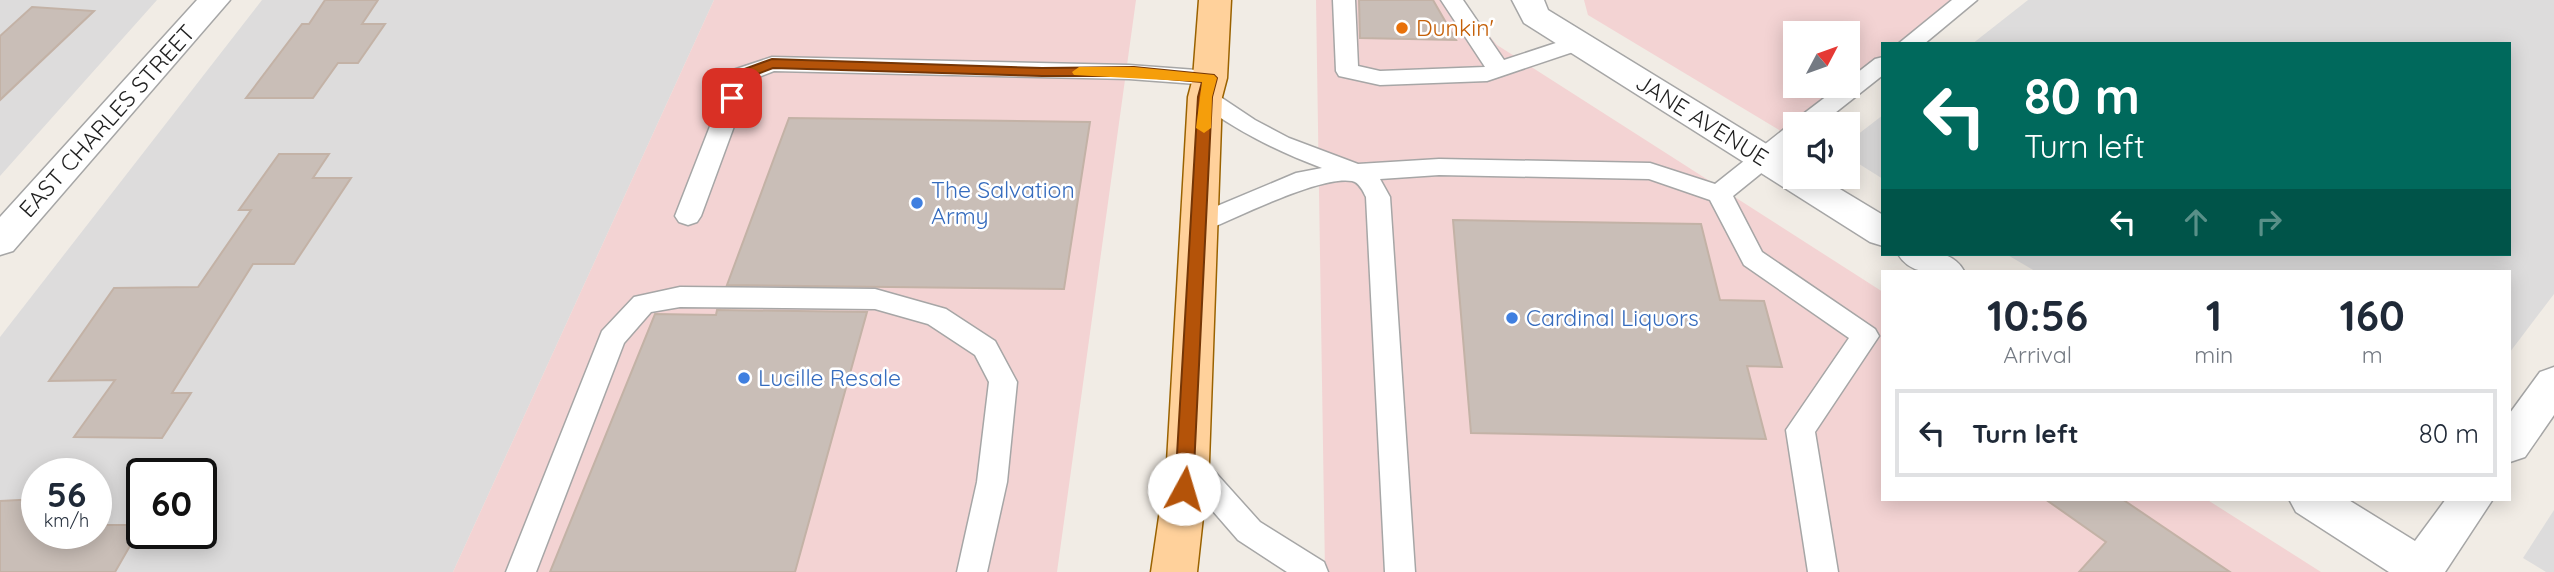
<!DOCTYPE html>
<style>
:root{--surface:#fff;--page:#f6f6f7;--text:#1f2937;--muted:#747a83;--line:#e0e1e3}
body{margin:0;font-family:Quicksand,sans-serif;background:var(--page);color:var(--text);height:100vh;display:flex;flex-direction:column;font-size:26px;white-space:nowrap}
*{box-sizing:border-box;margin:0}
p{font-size:23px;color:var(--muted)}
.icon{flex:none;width:38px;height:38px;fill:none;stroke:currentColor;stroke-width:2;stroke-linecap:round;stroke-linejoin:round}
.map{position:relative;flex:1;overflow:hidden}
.drawer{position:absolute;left:1881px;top:270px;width:630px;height:231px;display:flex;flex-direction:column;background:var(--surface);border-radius:0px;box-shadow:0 4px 18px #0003}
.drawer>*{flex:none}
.hud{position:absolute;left:1881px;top:42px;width:630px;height:214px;border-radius:0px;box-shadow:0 4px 18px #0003;background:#00695c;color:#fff;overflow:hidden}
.needle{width:46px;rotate:49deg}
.tools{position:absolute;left:1783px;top:21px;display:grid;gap:14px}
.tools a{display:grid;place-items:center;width:77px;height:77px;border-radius:0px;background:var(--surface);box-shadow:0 4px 18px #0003;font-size:35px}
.speed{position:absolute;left:21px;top:458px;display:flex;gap:14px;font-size:35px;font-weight:700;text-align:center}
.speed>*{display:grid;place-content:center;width:91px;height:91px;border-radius:50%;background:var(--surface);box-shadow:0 4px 18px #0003;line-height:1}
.speed small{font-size:18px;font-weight:400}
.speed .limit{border:4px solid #111;border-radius:10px;background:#fff;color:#111}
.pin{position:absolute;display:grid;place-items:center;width:60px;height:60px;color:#fff;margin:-30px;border-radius:14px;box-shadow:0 4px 10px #0006}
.me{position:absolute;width:77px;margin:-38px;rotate:6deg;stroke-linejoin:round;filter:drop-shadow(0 0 5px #0008)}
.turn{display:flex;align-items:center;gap:24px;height:147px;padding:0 28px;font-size:32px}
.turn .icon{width:91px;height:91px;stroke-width:2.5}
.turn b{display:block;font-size:49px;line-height:60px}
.lanes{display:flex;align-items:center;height:66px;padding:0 28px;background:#0003;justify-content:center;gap:35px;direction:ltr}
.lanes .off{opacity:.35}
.eta{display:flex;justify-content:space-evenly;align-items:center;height:119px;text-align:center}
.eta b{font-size:42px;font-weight:700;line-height:49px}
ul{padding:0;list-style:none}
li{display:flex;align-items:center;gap:21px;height:88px;margin:0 14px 10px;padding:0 14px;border:4px solid var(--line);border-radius:0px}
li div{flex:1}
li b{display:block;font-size:26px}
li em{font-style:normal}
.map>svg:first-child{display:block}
.residential{fill:#dddcdc;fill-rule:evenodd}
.commercial{fill:#f3d3d3;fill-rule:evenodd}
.building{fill:#c9beb7;stroke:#c3b2a6;stroke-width:2}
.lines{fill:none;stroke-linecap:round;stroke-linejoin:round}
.service-casing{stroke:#a6a6a6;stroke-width:3}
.minor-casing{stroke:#a6a6a6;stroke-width:3}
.primary-casing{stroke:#9a6200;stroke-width:3}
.service{fill:#fff;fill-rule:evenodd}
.minor{fill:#fff;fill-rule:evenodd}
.primary{fill:#ffd19b;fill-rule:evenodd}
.route{fill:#b45309;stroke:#753606;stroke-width:2}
.slow{fill:#f59e0b}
.food-dot{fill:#e8710a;stroke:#fff;stroke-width:2.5}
.shop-dot{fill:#3f7fe0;stroke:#fff;stroke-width:2.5}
.labels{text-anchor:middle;stroke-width:5;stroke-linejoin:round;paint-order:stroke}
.food-label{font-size:23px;fill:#c56008;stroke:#fff;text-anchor:start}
.street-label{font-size:23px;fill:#1f1f1f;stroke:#fff}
.shop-label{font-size:23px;fill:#366cbe;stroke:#fff;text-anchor:start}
</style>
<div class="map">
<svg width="2554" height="572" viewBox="0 0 2554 572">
<rect width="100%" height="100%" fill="#f1ece5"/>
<path class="residential" d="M 0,0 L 157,0 L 0,176 Z
M 262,0 L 714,0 L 453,572 L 0,572 L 0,337 ZM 37,474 L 96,474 L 96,534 L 37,534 ZM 142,474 L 201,474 L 201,534 L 142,534 Z
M 2028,0 L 2554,0 L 2554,294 L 2510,352 L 2510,271 L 2035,271 L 2006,254 L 2510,254 L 2510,44 L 1972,44 Z
M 1883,115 L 1883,179 L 1848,157 L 1848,142 Z
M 2554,510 L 2554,572 L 2546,572 L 2523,558 Z"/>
<path class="commercial" d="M 714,0 L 1136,0 L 1057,572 L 453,572 Z
M 1316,0 L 1464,0 L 1466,8 L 1497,45 L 1883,292 L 1883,499 L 2206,499 L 2321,572 L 1325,572 Z
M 1584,0 L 1978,0 L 1917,44 L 1883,44 L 1883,68 L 1806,124 L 1796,124 L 1789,136 L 1588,15 ZM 1796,33 L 1848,33 L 1848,86 L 1796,86 Z"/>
<path class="building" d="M 325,0 L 378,0 L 362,24 L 385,24 L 358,63 L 338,63 L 313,98 L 246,98 L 302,24 L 309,24 Z
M 1359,0 L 1433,0 L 1456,40 L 1360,38 Z
M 32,7 L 94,11 L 0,100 L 0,36 Z
M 789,118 L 1090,122 L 1064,289 L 727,285 Z
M 279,154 L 329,154 L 313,178 L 351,178 L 294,264 L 253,264 L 172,393 L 191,393 L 162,438 L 74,437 L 115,380 L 49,381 L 114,288 L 198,287 L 251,210 L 239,210 Z
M 1453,220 L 1701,224 L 1720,300 L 1764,301 L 1782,367 L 1747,366 L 1766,439 L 1471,433 Z
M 717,310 L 867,312 L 795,572 L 550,572 L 655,314 L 716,315 Z
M 37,499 L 37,534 L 96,534 L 96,525 L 142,525 L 115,572 L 0,572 L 0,501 Z
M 2045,499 L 2122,499 L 2230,572 L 2079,572 L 2106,542 Z"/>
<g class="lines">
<g class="service-casing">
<path id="service" d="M 1333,0 L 1355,0 L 1358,66 L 1380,71 L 1485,67 L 1441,0 L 1463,0 L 1504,60 L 1577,36 L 1585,38 L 1588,43 L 1585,48 L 1487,81 L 1380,85 L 1339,76 L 1336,71 Z
M 1952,0 L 1977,0 L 1924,44 L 1898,44 Z
M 772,57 L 1129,65 L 1210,71 L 1218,73 L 1221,78 L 1218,83 L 1210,85 L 1129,79 L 774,71 L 751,80 L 701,216 L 697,222 L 688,225 L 679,222 L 675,216 L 730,75 L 733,70 Z
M 1883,57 L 1883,75 L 1821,124 L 1796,124 L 1796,145 L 1733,196 L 1762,252 L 1875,329 L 1879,336 L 1815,432 L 1838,572 L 1808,572 L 1786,430 L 1849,338 L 1744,265 L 1710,200 L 1649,179 L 1439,175 L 1380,179 L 1390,197 L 1415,572 L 1385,572 L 1366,197 C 1363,191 1359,182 1352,181 C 1322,175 1240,216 1209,229 L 1200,232 L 1191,229 L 1187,223 L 1191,217 L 1296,173 L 1322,168 C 1274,150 1238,131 1197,102 L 1193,97 L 1197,92 L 1205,89 L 1213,92 L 1255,120 L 1289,138 L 1358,164 L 1439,159 L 1650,163 L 1715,184 L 1788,126 L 1795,124 L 1798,118 L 1840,86 L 1848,86 L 1848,80 L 1875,59 Z
M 680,287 L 875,289 L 946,309 L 995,341 L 1017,382 L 1007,482 L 987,572 L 957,572 L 977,482 L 989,382 L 975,355 L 928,324 L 875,309 L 680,307 L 651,312 L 624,343 L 536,572 L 506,572 L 602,331 L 634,297 Z
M 1188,450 L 1198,453 L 1260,522 L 1324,562 L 1328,572 L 1287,572 L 1238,540 L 1178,471 L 1173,462 L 1178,453 Z"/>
</g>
<g class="minor-casing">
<path id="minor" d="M 197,0 L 230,0 L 13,251 L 0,255 L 0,217 Z
M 1512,0 L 1544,0 L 1548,10 L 1796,162 L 1796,177 L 1820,177 L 1883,215 L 1883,246 L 1870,242 L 1524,23 Z
M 1898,254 C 1922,253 1951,247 1964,271 C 1940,272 1912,278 1898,254 Z
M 2554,367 L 2554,415 L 2525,457 L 2510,462 L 2510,413 L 2540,372 Z
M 2289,499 L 2347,499 L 2415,541 L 2446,499 L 2493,499 L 2445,572 L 2389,572 L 2296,512 Z"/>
</g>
<g class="primary-casing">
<path id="primary" d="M 1199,0 L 1231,0 L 1227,78 L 1222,97 L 1209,462 L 1197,572 L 1151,572 L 1167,462 L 1188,97 L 1193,78 Z"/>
</g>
<use href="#service" class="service"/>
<use href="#minor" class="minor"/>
<use href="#primary" class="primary"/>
</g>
<path class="route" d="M 772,59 L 1042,68 L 1134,67 L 1214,75 L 1217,78 L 1212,97 L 1193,489 L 1191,495 L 1184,497 L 1178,495 L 1175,489 L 1198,97 L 1202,82 L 1134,76 L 1042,76 L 773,68 L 747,78 L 737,102 L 727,102 L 725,98 L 736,72 Z"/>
<path class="slow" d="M 1079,67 L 1134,67 L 1214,75 L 1217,78 L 1212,97 L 1211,128 L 1204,133 L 1196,128 L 1202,82 L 1074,75 L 1072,72 Z"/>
<circle class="food-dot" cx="1402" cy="28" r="7"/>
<g class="shop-dot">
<circle cx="917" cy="203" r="7"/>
<circle cx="1512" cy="318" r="7"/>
<circle cx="744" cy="378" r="7"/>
</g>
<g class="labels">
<g class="food-label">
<text x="1416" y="36">Dunkin'</text>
</g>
<g class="street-label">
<text transform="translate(1702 120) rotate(32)" y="8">JANE AVENUE</text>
<text transform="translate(107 121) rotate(-48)" y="8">EAST CHARLES STREET</text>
</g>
<g class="shop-label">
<text x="931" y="198">The Salvation<tspan x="931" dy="26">Army</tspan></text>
<text x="1526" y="326">Cardinal Liquors</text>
<text x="758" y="386">Lucille Resale</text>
</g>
</g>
</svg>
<div class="tools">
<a><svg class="needle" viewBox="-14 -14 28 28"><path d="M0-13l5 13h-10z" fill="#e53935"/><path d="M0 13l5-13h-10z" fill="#747a83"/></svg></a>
<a><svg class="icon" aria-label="sound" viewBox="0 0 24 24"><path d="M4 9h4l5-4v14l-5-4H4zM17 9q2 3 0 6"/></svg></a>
</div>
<div class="speed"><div>56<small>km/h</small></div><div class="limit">60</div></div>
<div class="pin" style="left:732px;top:98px;background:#d93025"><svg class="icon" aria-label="arrive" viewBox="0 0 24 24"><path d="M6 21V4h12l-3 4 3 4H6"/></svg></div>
<svg class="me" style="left:1184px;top:489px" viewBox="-20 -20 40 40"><circle r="19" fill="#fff"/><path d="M0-13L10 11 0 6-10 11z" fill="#b45309"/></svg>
<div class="hud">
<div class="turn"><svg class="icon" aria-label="left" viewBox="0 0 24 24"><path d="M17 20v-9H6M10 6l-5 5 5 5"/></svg><div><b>80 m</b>Turn left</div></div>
<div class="lanes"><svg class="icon" aria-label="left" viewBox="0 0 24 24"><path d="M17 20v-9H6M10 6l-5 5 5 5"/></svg><svg class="icon off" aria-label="ahead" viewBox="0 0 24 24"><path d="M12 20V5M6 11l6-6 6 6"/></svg><svg class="icon off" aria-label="right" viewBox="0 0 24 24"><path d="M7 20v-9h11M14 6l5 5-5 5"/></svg></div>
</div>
<section class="drawer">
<div class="eta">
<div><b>10:56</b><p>Arrival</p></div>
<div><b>1</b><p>min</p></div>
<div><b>160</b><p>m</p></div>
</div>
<ul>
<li><svg class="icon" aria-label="left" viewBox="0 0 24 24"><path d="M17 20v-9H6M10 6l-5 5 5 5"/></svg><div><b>Turn left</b></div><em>80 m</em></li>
</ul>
</section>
</div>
